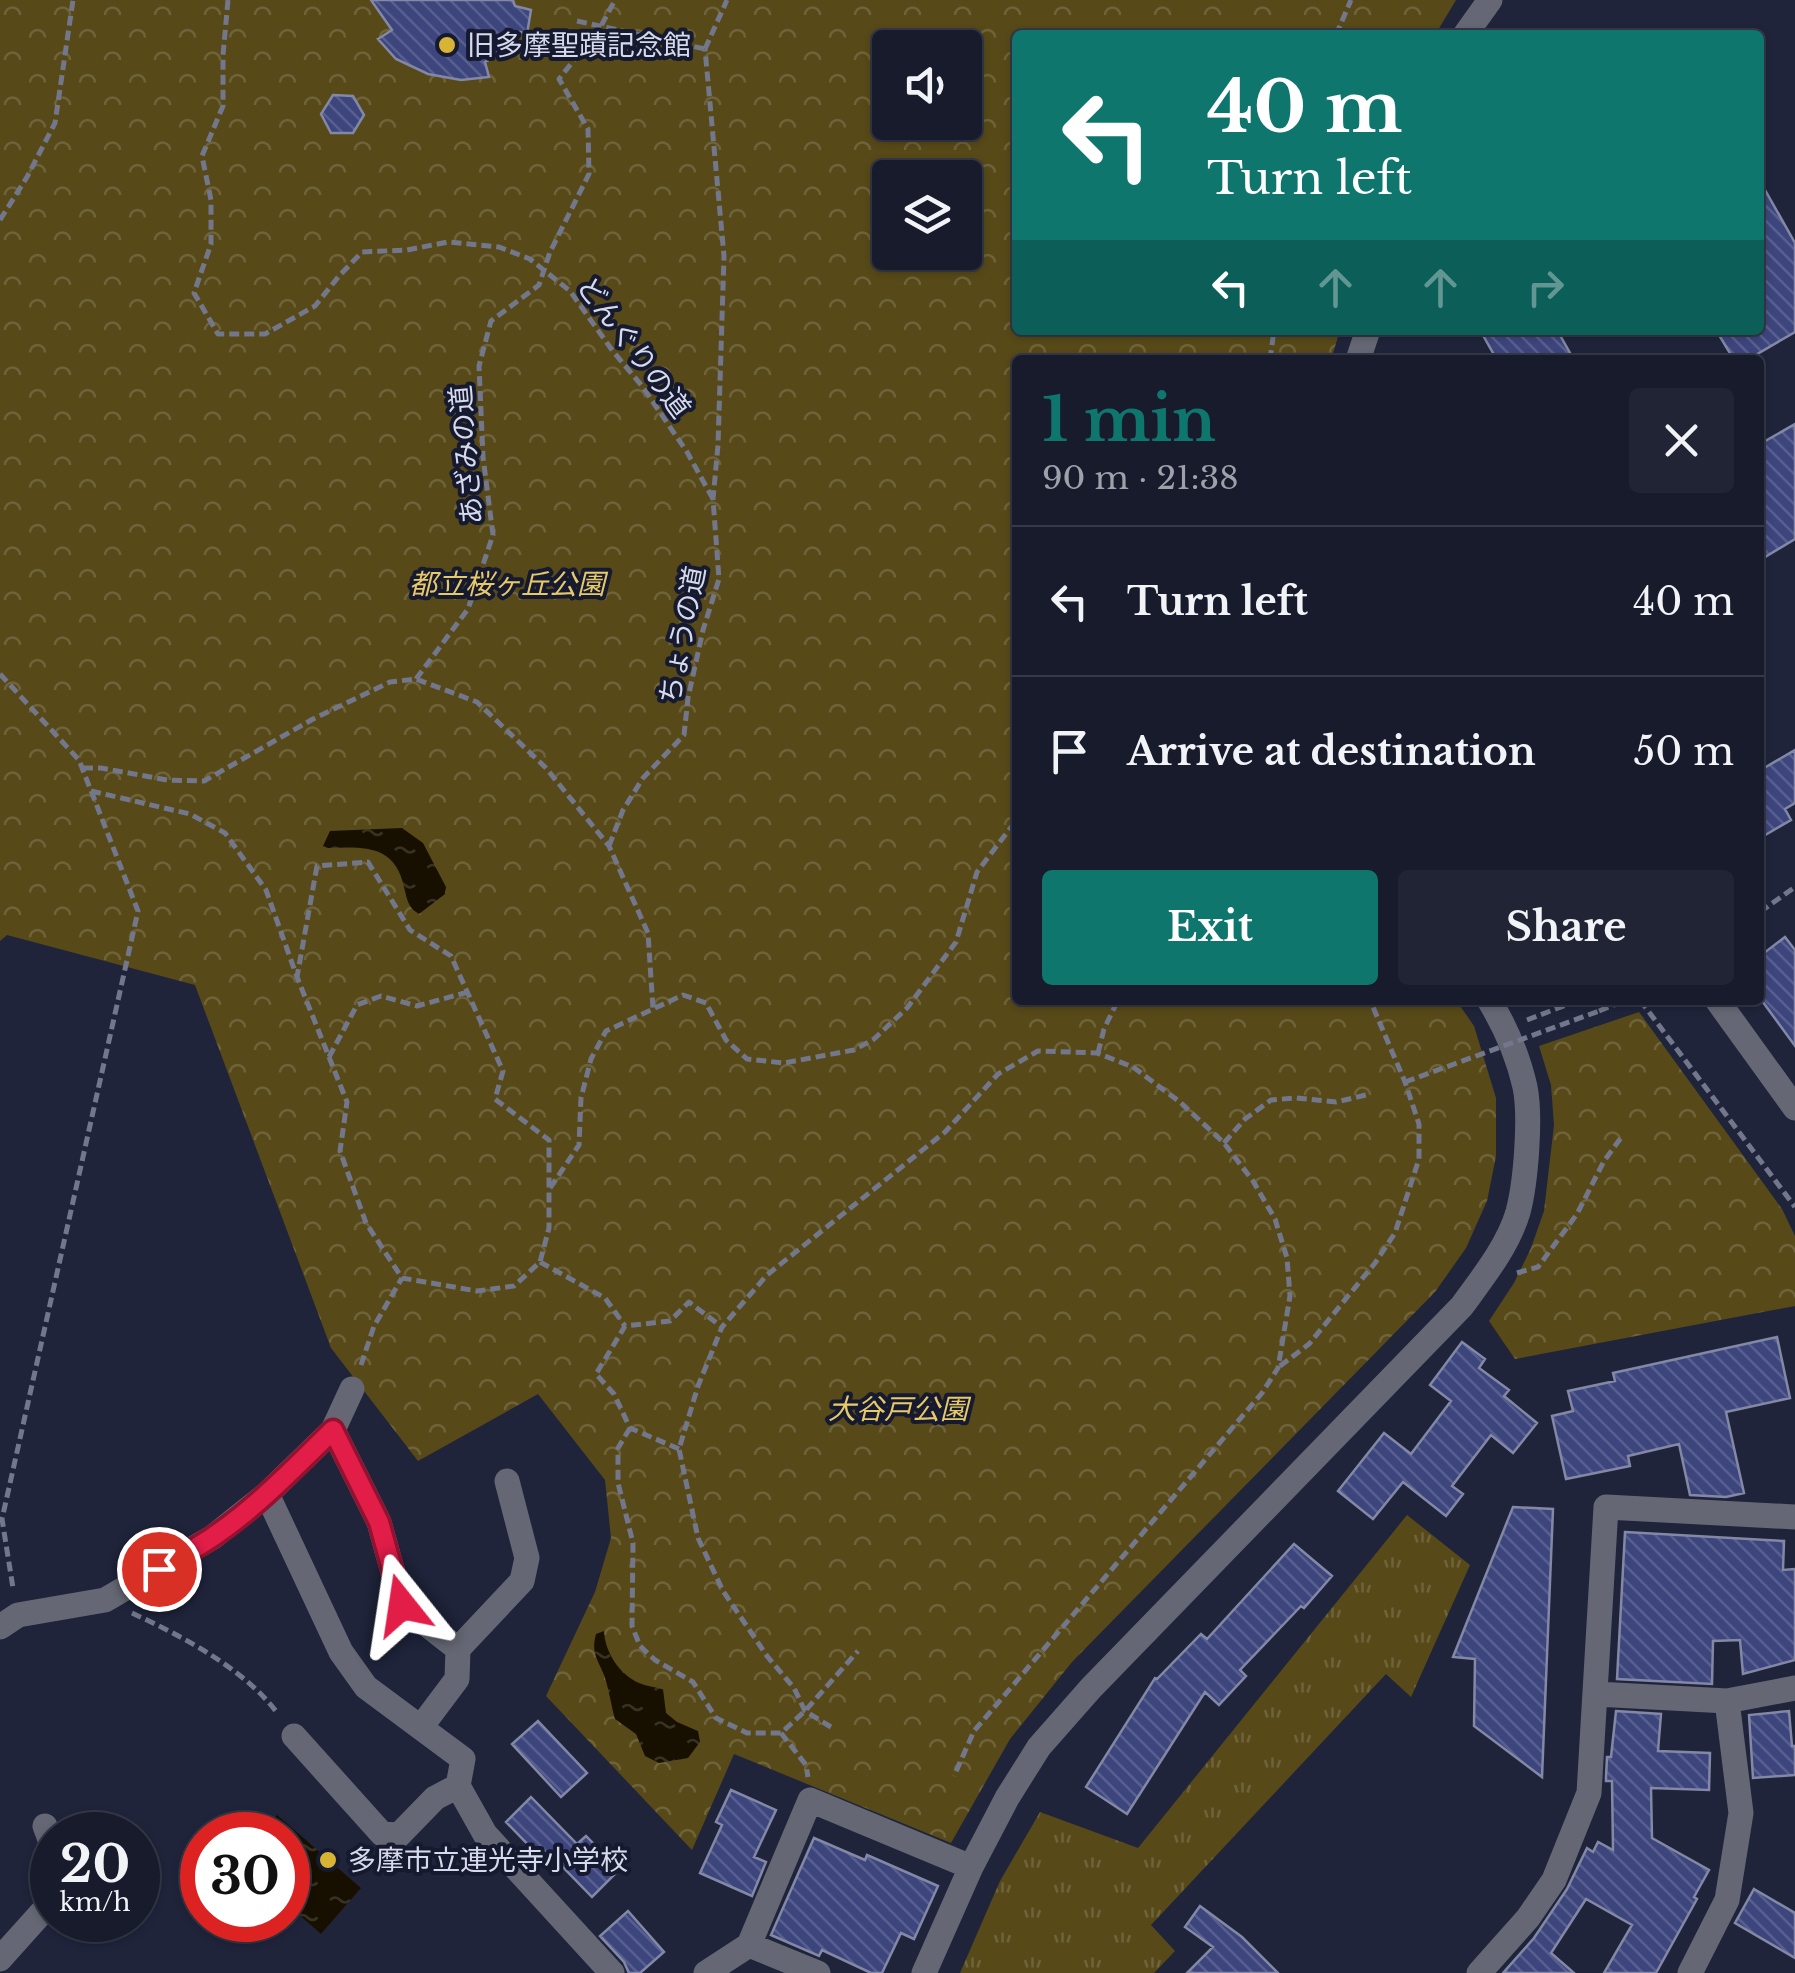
<!DOCTYPE html>
<meta charset="utf-8">
<style>
:root{--surface:#171b2c;--page:#202434;--text:#f1f3f6;--muted:#9ea1a9;--line:#363948;--accent:#0f766e}
body{margin:0;font-family:"Libre Baskerville","Noto Sans JP",serif;background:var(--page);color:var(--text);height:100vh;display:flex;flex-direction:column;font-size:38px;white-space:nowrap}
*{box-sizing:border-box;margin:0}
p{font-size:32px;color:var(--muted)}
.icon{flex:none;width:55px;height:55px;fill:none;stroke:currentColor;stroke-width:2;stroke-linecap:round;stroke-linejoin:round}
.map{position:relative;flex:1;overflow:hidden}
.drawer{position:absolute;left:1012px;top:355px;width:752px;height:650px;display:flex;flex-direction:column;background:var(--surface);border-radius:10px;box-shadow:0 2px 8px #0004,0 0 0 2px var(--line)}
.drawer>*{flex:none}
.top-card{position:absolute;left:1012px;top:30px;width:752px;height:305px;border-radius:10px;box-shadow:0 2px 8px #0004,0 0 0 2px var(--line);background:#0f766e;color:#fff;overflow:hidden}
.controls{position:absolute;left:872px;top:30px;display:grid;gap:20px}
.controls a{display:grid;place-items:center;width:110px;height:110px;border-radius:10px;background:var(--surface);box-shadow:0 2px 8px #0004,0 0 0 2px var(--line);font-size:50px}
.speed{position:absolute;left:30px;top:1812px;display:flex;gap:20px;font-size:50px;font-weight:700;text-align:center}
.speed>*{display:grid;place-content:center;width:130px;height:130px;border-radius:50%;background:var(--surface);box-shadow:0 2px 8px #0004,0 0 0 2px var(--line);line-height:1}
.speed small{font-size:25px;font-weight:400}
.speed .limit{border:15px solid #d22;background:#fff;color:#111}
.pin{position:absolute;display:grid;place-items:center;width:85px;height:85px;color:#fff;margin:-42px;border:5px solid #fff;border-radius:50%;box-shadow:0 2px 10px #0007}
.me{position:absolute;width:110px;margin:-55px;rotate:345deg;stroke-linejoin:round;filter:drop-shadow(0 0 8px #0008)}
.turn{display:flex;align-items:center;gap:35px;height:210px;padding:0 30px;font-size:45px}
.turn .icon{width:130px;height:130px;stroke-width:2.5}
.turn b{display:block;font-size:70px;line-height:85px}
.lanes{display:flex;align-items:center;height:95px;padding:0 30px;background:#0003;justify-content:center;gap:50px;direction:ltr}
.lanes .off{opacity:.35}
.round{display:grid;place-items:center;flex:none;width:105px;height:105px;border-radius:10px;background:var(--page)}
.summary{display:flex;align-items:center;justify-content:space-between;height:170px;padding:0 30px}
h1{font-size:60px;font-weight:700;line-height:75px;color:var(--accent)}
.primary-button{display:flex;gap:20px;margin-top:auto;padding:20px 30px}
.primary-button a{flex:1;height:115px;border-radius:10px;background:var(--accent);color:#fff;font-size:40px;font-weight:700;line-height:115px;text-align:center}
.primary-button a+a{background:var(--page);color:var(--text)}
ul{padding:0;list-style:none}
li{display:flex;align-items:center;gap:30px;height:150px;padding:0 30px;border-top:2px solid var(--line)}
li div{flex:1}
li b{display:block;font-size:38px}
li em{font-style:normal}
.map>svg:first-child{display:block}
.grass{fill:url(#grass-tufts)}
.park{fill:url(#park-crowns);fill-rule:evenodd}
.water{fill:url(#water-ripples)}
.building{fill:url(#building-back-hatch);stroke:#8288a5;stroke-width:2.5}
.lines{fill:none;stroke-linecap:round;stroke-linejoin:round}
.path{stroke:#73778b;stroke-width:5;stroke-dasharray:10 5;stroke-linecap:butt}
.minor{stroke:#656874;stroke-width:25}
.path-bridge{stroke:#73778b;stroke-width:5;stroke-dasharray:10 5;stroke-linecap:butt}
.route-casing{stroke:#92132f;stroke-width:25}
.route{stroke:#e11d48;stroke-width:18}
.poi-dot{fill:#d8b434;stroke:#161a30;stroke-width:4}
.labels{text-anchor:middle;stroke-width:8;stroke-linejoin:round;paint-order:stroke}
.poi-label{font-size:28px;fill:#d6daea;stroke:#161a30;text-anchor:start}
.street-label{font-size:28px;fill:#d6daea;stroke:#161a30}
.park-label{font-size:28px;font-style:italic;fill:#e8c967;stroke:#161a30}
</style>
<div class="map">
<svg width="1795" height="1973" viewBox="0 0 1795 1973">
<defs>
<pattern id="grass-tufts" width="24" height="20" patternUnits="userSpaceOnUse" patternTransform="scale(2.5)"><rect width="24" height="20" fill="#574918"/><path d="M3 7l-1-3M5 7V3M7 7l1-3M15 17l-1-3M17 17v-4M19 17l1-3" fill="none" stroke="#6e633a"/></pattern>
<pattern id="park-crowns" width="20" height="18" patternUnits="userSpaceOnUse" patternTransform="scale(2.5)"><rect width="20" height="18" fill="#574918"/><path d="M2 6a3 3 0 1 1 6 0M12 15a3 3 0 1 1 6 0" fill="none" stroke="#6e633a"/></pattern>
<pattern id="water-ripples" width="26" height="14" patternUnits="userSpaceOnUse" patternTransform="scale(2.5)"><rect width="26" height="14" fill="#171000"/><path d="M2 4q2-2 4 0t4 0M15 11q2-2 4 0t4 0" fill="none" stroke="#383225"/></pattern>
<pattern id="building-back-hatch" width="6" height="6" patternUnits="userSpaceOnUse" patternTransform="scale(2.5)"><rect width="6" height="6" fill="#3d457d"/><path d="M-1 5l2 2M0 0l6 6M5-1l2 2" fill="none" stroke="#585f90"/></pattern>
</defs>
<rect width="100%" height="100%" fill="#1f243b"/>
<path class="grass" d="M 1407,1515 L 1470,1565 L 1411,1697 L 1386,1674 L 1151,1925 L 1175,1951 L 1154,1973 L 960,1973 L 1000,1881 L 1040,1812 L 1138,1848 Z"/>
<path class="park" d="M 0,0 L 1456,0 L 1435,35 L 1018,35 L 1018,330 L 1340,330 L 1331,360 L 1018,360 L 1018,1000 L 1456,1000 L 1474,1026 L 1496,1098 L 1496,1156 L 1487,1201 L 1466,1248 L 1435,1292 L 1072,1662 L 1010,1739 L 951,1843 L 734,1754 L 692,1850 L 546,1696 L 595,1592 L 611,1538 L 605,1480 L 538,1394 L 418,1461 L 331,1348 L 195,985 L 7,935 L 0,941 ZM 890,48 L 965,48 L 965,122 L 890,122 ZM 890,178 L 965,178 L 965,252 L 890,252 Z
M 1639,1012 L 1782,1209 L 1795,1236 L 1795,1306 L 1515,1359 L 1489,1321 L 1514,1283 L 1531,1248 L 1544,1211 L 1554,1125 L 1551,1085 L 1539,1046 Z"/>
<path class="water" d="M 402,828 L 423,843 L 446,887 L 445,894 L 419,914 C 408,908 407,899 404,887 C 395,844 363,847 328,848 L 323,846 L 330,831 Z
M 604,1631 C 605,1652 619,1674 639,1683 C 646,1686 655,1687 663,1689 L 666,1713 L 677,1722 L 698,1731 L 700,1742 L 688,1758 L 659,1763 L 645,1756 L 636,1734 L 615,1719 C 611,1705 609,1689 604,1675 C 597,1658 591,1653 596,1634 Z
M 277,1815 L 361,1888 L 321,1934 L 296,1912 L 305,1900 L 288,1884 L 288,1835 L 259,1835 Z"/>
<path class="building" d="M 371,0 L 513,0 L 515,6 L 531,10 L 527,34 L 520,32 L 507,51 L 485,62 L 489,77 L 461,80 L 428,74 L 396,59 L 378,39 L 392,30 Z
M 333,95 L 353,96 L 364,115 L 353,133 L 331,133 L 321,114 Z
M 1760,181 L 1795,243 L 1795,332 L 1747,360 L 1734,360 L 1716,330 L 1760,330 Z
M 1480,330 L 1557,330 L 1574,360 L 1497,360 Z
M 1795,424 L 1795,539 L 1760,560 L 1760,444 Z
M 1795,750 L 1795,803 L 1785,809 L 1791,820 L 1760,838 L 1760,761 L 1764,768 Z
M 1785,937 L 1795,950 L 1795,1046 L 1760,998 L 1760,956 Z
M 1777,1337 L 1790,1398 L 1726,1412 L 1744,1493 L 1726,1497 L 1690,1495 L 1679,1444 L 1628,1456 L 1630,1466 L 1566,1479 L 1552,1416 L 1573,1411 L 1568,1391 L 1615,1381 L 1613,1373 Z
M 1462,1342 L 1485,1359 L 1479,1368 L 1509,1390 L 1504,1396 L 1537,1423 L 1513,1453 L 1491,1435 L 1452,1486 L 1463,1494 L 1446,1516 L 1403,1482 L 1373,1519 L 1338,1491 L 1384,1433 L 1411,1454 L 1451,1401 L 1430,1385 Z
M 1513,1507 L 1553,1509 L 1542,1777 L 1474,1726 L 1475,1659 L 1453,1657 Z
M 1625,1532 L 1784,1541 L 1783,1570 L 1795,1569 L 1795,1660 L 1743,1674 L 1740,1640 L 1713,1641 L 1712,1684 L 1617,1679 Z
M 1294,1544 L 1332,1576 L 1304,1608 L 1301,1606 L 1240,1670 L 1246,1676 L 1219,1705 L 1205,1692 L 1127,1814 L 1086,1787 L 1155,1678 L 1157,1679 L 1201,1634 L 1207,1639 Z
M 1616,1711 L 1661,1714 L 1658,1751 L 1710,1753 L 1709,1790 L 1651,1788 L 1652,1838 L 1709,1870 L 1694,1897 L 1697,1899 L 1656,1973 L 1604,1973 L 1632,1925 L 1586,1899 L 1551,1953 L 1574,1973 L 1503,1973 L 1534,1938 L 1567,1889 L 1587,1848 L 1593,1852 L 1598,1842 L 1613,1850 L 1612,1781 L 1606,1781 L 1606,1777 L 1607,1757 L 1611,1757 Z
M 1789,1711 L 1792,1746 L 1795,1746 L 1795,1775 L 1753,1778 L 1749,1715 Z
M 538,1721 L 587,1773 L 561,1797 L 512,1744 Z
M 731,1790 L 776,1810 L 754,1857 L 766,1862 L 752,1896 L 700,1873 L 722,1825 L 716,1822 Z
M 531,1797 L 577,1844 L 586,1836 L 619,1870 L 592,1897 L 550,1854 L 543,1860 L 506,1822 Z
M 814,1838 L 865,1860 L 867,1855 L 938,1886 L 914,1939 L 901,1933 L 882,1973 L 871,1973 L 822,1950 L 819,1956 L 771,1935 Z
M 1754,1889 L 1795,1913 L 1795,1958 L 1735,1923 Z
M 1200,1906 L 1242,1937 L 1278,1973 L 1187,1973 L 1213,1947 L 1185,1927 Z
M 628,1911 L 664,1952 L 640,1973 L 629,1973 L 624,1962 L 600,1936 Z"/>
<g class="lines">
<path class="path" d="M 228,0 L 223,55 L 223,106 L 202,156 L 211,200 L 211,244 L 194,293 L 218,334 L 265,334 L 315,306 L 339,276 L 362,252 L 407,250 L 448,242 L 499,247 L 530,259 L 570,291 L 612,350 L 642,386 L 687,452 L 713,499
M 577,21 L 705,49
M 1336,35 L 1351,0
M 705,49 L 727,0
M 0,220 L 27,177 L 55,123 L 73,0
M 1270,360 L 1274,330
M 0,674 L 79,760 L 138,911 L 2,1519 L 13,1588
M 416,679 L 468,609 L 493,535 L 483,457 L 479,366 L 491,321 L 539,285 L 550,252 L 589,174 L 588,129 L 559,79 L 601,26 L 615,0
M 83,768 L 101,768 L 167,780 L 204,781 L 313,719 L 390,682 L 416,679 L 477,702 L 546,768 L 609,846 L 648,933 L 653,1009
M 91,791 L 190,814 L 225,833 L 266,890 L 297,977 L 347,1102 L 340,1151 L 366,1223 L 402,1278 L 477,1291 L 514,1286 L 540,1262 L 549,1228 L 549,1140 L 495,1099 L 503,1071 L 451,956 L 410,930 L 368,862 L 317,866 L 297,977
M 609,846 L 623,810 L 643,778 L 684,735 L 688,698 L 703,630 L 719,579 L 713,499 L 718,445 L 724,256 L 705,49
M 1760,912 L 1795,887
M 1640,1000 L 1795,1207
M 1599,1011 L 1626,1000
M 1527,1020 L 1579,1000
M 1098,1053 L 1104,1029 L 1118,1000
M 329,1057 L 357,1005 L 381,996 L 417,1006 L 468,992
M 1224,1143 L 1245,1119 L 1271,1100 L 1296,1098 L 1336,1102 L 1366,1095
M 550,1188 L 579,1145 L 581,1098 L 591,1059 L 606,1031 L 683,995 L 706,1003 L 726,1040 L 747,1059 L 784,1063 L 854,1050 L 874,1039 L 907,1008 L 956,942 L 977,872 L 1018,818
M 540,1262 L 605,1298 L 625,1326
M 1517,1273 L 1538,1267 L 1577,1214 L 1604,1161 L 1623,1135
M 361,1365 L 374,1326 L 402,1278
M 1280,1366 L 1309,1344 L 1375,1263 L 1395,1233 L 1419,1159 L 1419,1124 L 1405,1082 L 1370,1000
M 630,1428 L 618,1448 L 618,1483 L 633,1543 L 632,1626 L 640,1646 L 655,1660 L 693,1682 L 716,1718 L 747,1733 L 781,1733 L 805,1711 L 858,1651
M 679,1449 L 630,1428 L 614,1394 L 596,1374 L 625,1326 L 670,1321 L 689,1302 L 722,1327
M 132,1613 C 182,1636 245,1669 278,1714
M 831,1727 L 805,1711 L 794,1688 L 767,1656 L 723,1591 L 698,1538 L 679,1449 L 698,1386 L 722,1327 L 767,1275 L 945,1132 L 998,1074 L 1038,1051 L 1097,1053 L 1133,1067 L 1180,1102 L 1224,1143 L 1253,1181 L 1275,1219 L 1287,1258 L 1290,1296 L 1278,1368 L 1262,1393 L 974,1731 L 954,1776
M 781,1733 L 806,1765 L 808,1777"/>
<path class="minor" d="M 1465,35 L 1490,0
M 1358,360 L 1368,330
M 1717,1000 L 1795,1108
M 333,1430 L 379,1522 L 402,1605 L 458,1649
M 267,1494 L 341,1652 L 366,1687 L 463,1759 L 458,1786 L 485,1834 L 612,1973
M 0,1627 L 18,1615 L 105,1600 L 213,1537 L 267,1494 L 333,1430 L 352,1389
M 1596,1694 L 1727,1701 L 1795,1688
M 421,1727 L 457,1679 L 458,1649 L 522,1581 L 527,1558 L 507,1481
M 294,1736 L 382,1834 L 399,1835 L 435,1798 L 458,1786
M 45,1826 L 52,1845
M 749,1945 L 810,1800 L 971,1867
M 0,1959 L 52,1901
M 706,1973 L 749,1945 L 818,1973
M 924,1973 L 971,1867 L 1007,1798 L 1039,1747 L 1091,1688 L 1462,1306 C 1483,1277 1508,1246 1518,1212 C 1526,1182 1531,1116 1525,1087 C 1518,1056 1505,1026 1489,1000
M 1479,1973 L 1528,1918 L 1554,1880 L 1589,1793 L 1606,1507 L 1795,1517
M 1690,1973 L 1727,1900 L 1741,1813 L 1727,1701"/>
<path class="path-bridge" d="M 1405,1082 L 1599,1011"/>
</g>
<g class="lines">
<g class="route-casing">
<path id="route" d="M 159,1569 C 177,1558 197,1548 214,1536 C 258,1506 295,1467 333,1430 L 379,1522 L 402,1605"/>
</g>
<use href="#route" class="route"/>
</g>
<g class="poi-dot">
<circle cx="447" cy="45" r="10"/>
<circle cx="328" cy="1860" r="10"/>
</g>
<g class="labels">
<g class="poi-label">
<text x="467" y="55">旧多摩聖蹟記念館</text>
<text x="348" y="1870">多摩市立連光寺小学校</text>
</g>
<g class="street-label">
<text transform="translate(634 347) rotate(53)" y="10">どんぐりの道</text>
<text transform="translate(466 455) rotate(-95)" y="10">あざみの道</text>
<text transform="translate(682 635) rotate(-79)" y="10">ちょうの道</text>
</g>
<g class="park-label">
<text x="507" y="594">都立桜ヶ丘公園</text>
<text x="898" y="1419">大谷戸公園</text>
</g>
</g>
</svg>
<div class="controls">
<a><svg class="icon" aria-label="sound" viewBox="0 0 24 24"><path d="M4 9h4l5-4v14l-5-4H4zM17 9q2 3 0 6"/></svg></a>
<a><svg class="icon" aria-label="layers" viewBox="0 0 24 24"><path d="M12 4l9 5-9 5-9-5zM3 14l9 5 9-5"/></svg></a>
</div>
<div class="speed"><div>20<small>km/h</small></div><div class="limit">30</div></div>
<div class="pin" style="left:159px;top:1569px;background:#d93025"><svg class="icon" aria-label="arrive" viewBox="0 0 24 24"><path d="M6 21V4h12l-3 4 3 4H6"/></svg></div>
<svg class="me" style="left:402px;top:1605px" viewBox="-20 -20 40 40"><path d="M0-17L14 15 0 8-14 15z" fill="#e11d48" stroke="#fff" stroke-width="4"/></svg>
<div class="top-card">
<div class="turn"><svg class="icon" aria-label="left" viewBox="0 0 24 24"><path d="M17 20v-9H6M10 6l-5 5 5 5"/></svg><div><b>40 m</b>Turn left</div></div>
<div class="lanes"><svg class="icon" aria-label="left" viewBox="0 0 24 24"><path d="M17 20v-9H6M10 6l-5 5 5 5"/></svg><svg class="icon off" aria-label="ahead" viewBox="0 0 24 24"><path d="M12 20V5M6 11l6-6 6 6"/></svg><svg class="icon off" aria-label="ahead" viewBox="0 0 24 24"><path d="M12 20V5M6 11l6-6 6 6"/></svg><svg class="icon off" aria-label="right" viewBox="0 0 24 24"><path d="M7 20v-9h11M14 6l5 5-5 5"/></svg></div>
</div>
<section class="drawer">
<div class="summary"><div><h1>1 min</h1><p>90 m · 21:38</p></div><a class="round"><svg class="icon" aria-label="close" viewBox="0 0 24 24"><path d="M6 6l12 12M18 6L6 18"/></svg></a></div>
<ul>
<li><svg class="icon" aria-label="left" viewBox="0 0 24 24"><path d="M17 20v-9H6M10 6l-5 5 5 5"/></svg><div><b>Turn left</b></div><em>40 m</em></li>
<li><svg class="icon" aria-label="arrive" viewBox="0 0 24 24"><path d="M6 21V4h12l-3 4 3 4H6"/></svg><div><b>Arrive at destination</b></div><em>50 m</em></li>
</ul>
<div class="primary-button"><a>Exit</a><a>Share</a></div>
</section>
</div>
